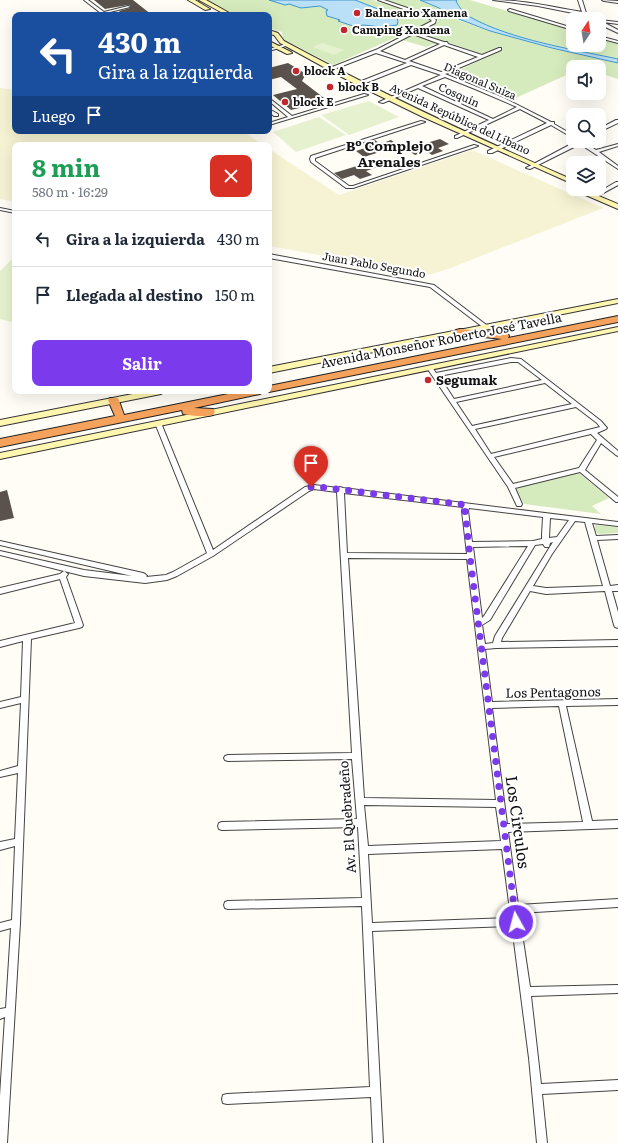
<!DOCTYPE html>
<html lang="es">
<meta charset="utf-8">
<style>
:root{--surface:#fff;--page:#f6f6f7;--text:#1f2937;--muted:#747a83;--line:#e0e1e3;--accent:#7c3aed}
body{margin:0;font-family:Literata,serif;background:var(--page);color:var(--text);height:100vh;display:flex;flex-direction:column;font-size:15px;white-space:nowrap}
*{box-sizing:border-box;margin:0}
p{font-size:13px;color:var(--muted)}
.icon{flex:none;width:22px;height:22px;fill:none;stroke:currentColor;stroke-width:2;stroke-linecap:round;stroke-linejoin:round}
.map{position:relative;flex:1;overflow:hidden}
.details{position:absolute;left:12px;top:142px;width:260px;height:252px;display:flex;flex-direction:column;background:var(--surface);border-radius:8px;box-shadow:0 4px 16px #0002}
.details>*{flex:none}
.hud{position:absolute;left:12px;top:12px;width:260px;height:122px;border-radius:8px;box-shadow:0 4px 16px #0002;background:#1a4fa0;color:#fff;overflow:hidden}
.needle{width:26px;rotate:12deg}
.fabs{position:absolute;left:566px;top:12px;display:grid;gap:8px}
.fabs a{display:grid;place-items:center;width:40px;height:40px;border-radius:8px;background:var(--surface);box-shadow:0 4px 16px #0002;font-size:20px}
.pin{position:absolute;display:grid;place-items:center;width:34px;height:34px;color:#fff;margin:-41px -17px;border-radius:50% 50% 50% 0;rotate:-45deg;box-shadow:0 0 4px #0007}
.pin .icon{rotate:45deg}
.me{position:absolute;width:44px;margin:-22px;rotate:353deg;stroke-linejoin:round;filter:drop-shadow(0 0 3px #0008)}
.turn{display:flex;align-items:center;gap:14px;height:84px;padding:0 20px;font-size:18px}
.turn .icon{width:52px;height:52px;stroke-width:2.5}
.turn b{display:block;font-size:28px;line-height:34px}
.then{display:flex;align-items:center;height:38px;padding:0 20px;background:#0003;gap:8px;font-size:15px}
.round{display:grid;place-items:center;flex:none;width:42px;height:42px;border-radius:8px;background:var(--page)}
.overview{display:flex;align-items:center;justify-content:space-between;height:68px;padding:0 20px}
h1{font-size:24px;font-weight:700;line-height:30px;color:#1e9e55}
.action{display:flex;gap:8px;margin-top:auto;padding:8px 20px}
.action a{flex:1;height:46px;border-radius:8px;background:var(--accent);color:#fff;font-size:16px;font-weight:700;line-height:46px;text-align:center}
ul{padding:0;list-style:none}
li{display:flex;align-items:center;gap:12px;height:56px;padding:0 20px;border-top:1px solid var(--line)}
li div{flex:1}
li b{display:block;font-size:15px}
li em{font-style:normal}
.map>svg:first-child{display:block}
.farmland{fill:#f6f3d4}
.green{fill:#d5ebbd}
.pitch{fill:#e6f2cf}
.water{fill:#b9e0f7;stroke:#3f96cf}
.building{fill:#5a524d}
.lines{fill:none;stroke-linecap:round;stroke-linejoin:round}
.street-casing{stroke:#444;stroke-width:2}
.secondary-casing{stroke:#333;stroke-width:2}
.highway-casing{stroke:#222;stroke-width:2}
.street{fill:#fff;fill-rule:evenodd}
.secondary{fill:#fff6b0;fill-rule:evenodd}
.highway{fill:#f5a25d;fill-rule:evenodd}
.route{stroke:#7c3aed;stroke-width:7;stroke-dasharray:0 12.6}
.poi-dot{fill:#c4262e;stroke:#fff;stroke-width:1.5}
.labels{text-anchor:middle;stroke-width:4;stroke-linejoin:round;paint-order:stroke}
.far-poi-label{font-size:11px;font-weight:bold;fill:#111;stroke:#fff;text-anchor:start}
.far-street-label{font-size:11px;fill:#111;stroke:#fff}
.street-label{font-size:13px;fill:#111;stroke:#fff}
.poi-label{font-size:13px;font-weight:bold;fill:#111;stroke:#fff;text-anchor:start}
.far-district-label{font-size:14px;font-weight:bold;fill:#111;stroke:#fff}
.near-street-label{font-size:16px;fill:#111;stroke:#fff}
</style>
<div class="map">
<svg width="618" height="1143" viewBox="0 0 618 1143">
<rect width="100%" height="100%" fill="#fffdf5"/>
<path class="farmland" d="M 0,88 L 15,90 L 15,131 L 242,131 L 263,145 L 15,145 L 15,202 L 0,199 Z
M 269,149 L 339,195 L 472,150 L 603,208 L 448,269 L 418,278 L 387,267 L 269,246 Z"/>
<path class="green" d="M 206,0 L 373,0 L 430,18 L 431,22 L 333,65 L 283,39 L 282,32 L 269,28 L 269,15 L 236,15 Z
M 382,0 L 419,0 L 438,8 L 450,17 L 489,31 L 551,48 L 618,63 L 618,79 L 599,73 L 599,67 L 573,67 L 573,72 L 509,101 L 449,75 L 489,56 L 443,41 L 426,47 L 402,40 L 434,24 L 438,21 L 437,18 Z
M 457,0 L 470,0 L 573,30 L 573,45 L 599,45 L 599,38 L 618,43 L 618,59 C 572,50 510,40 470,17 C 464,13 459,7 455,1 Z
M 576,473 L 580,474 L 609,498 L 592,506 L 601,514 L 524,504 L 515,487 Z
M 595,525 L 618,527 L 618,533 L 599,534 L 595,532 Z"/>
<path class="pitch" d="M 322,43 L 344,50 L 334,55 L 313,47 Z
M 369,101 L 399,117 L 349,135 L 321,115 Z
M 319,117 L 346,135 L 296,152 L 273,132 Z
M 15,256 L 15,323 L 0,319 L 0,271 Z"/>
<path class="water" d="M 269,0 L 355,0 L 391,14 L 397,17 L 398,22 L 397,25 L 382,27 L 363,25 L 356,27 L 338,21 L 340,20 L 327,16 L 326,11 L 328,10 L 320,6 L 301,8 L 289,4 L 285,5 Z
M 420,0 L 457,0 L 456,1 C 459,7 464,14 470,17 C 512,40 571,49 618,59 L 618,63 L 552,48 L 490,31 L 451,16 L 439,8 Z"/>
<path class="building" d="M 94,0 L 133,0 L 152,15 L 123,15 L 119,11 L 130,8 L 131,6 L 128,5 L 105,9 Z
M 288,63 L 306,74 L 302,81 L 328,101 L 291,110 L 273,95 L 297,89 L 281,77 L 269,80 L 269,68 Z
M 440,139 L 449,144 L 438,148 L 443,151 L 432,155 L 426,151 L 415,155 L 406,149 Z
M 375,140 L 380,144 L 391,140 L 399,146 L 364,157 L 356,151 L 368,147 L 363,144 Z
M 370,162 L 378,167 L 366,171 L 372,175 L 360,179 L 354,175 L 342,179 L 334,173 Z
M 7,490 L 14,518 L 0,521 L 0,492 Z"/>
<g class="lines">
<g class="street-casing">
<path id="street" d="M 84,0 L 88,0 L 104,12 L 128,6 L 130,7 L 106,13 L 108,15 L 102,14 Z
M 378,0 L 384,0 L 431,16 L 436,20 L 435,23 L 416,33 L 444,42 L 447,42 L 448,44 L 482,55 L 499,48 L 501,48 L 501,50 L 445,74 L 504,98 L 551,122 L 554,122 L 554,124 L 573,135 L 573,138 L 551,125 L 492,153 L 488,153 L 488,151 L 547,123 L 520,109 L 457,138 L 455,138 L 455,136 L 489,120 L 418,88 L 383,103 L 379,102 L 441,75 L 411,65 L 353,88 L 349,88 L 349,86 L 407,63 L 376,53 L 324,73 L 322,73 L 322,71 L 378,49 L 432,21 L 429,18 ZM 413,34 L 440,44 L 405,60 L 380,51 ZM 444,45 L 478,57 L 441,72 L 409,61 ZM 445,77 L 475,89 L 517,107 L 493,119 L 422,86 Z
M 493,0 C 523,0 552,7 582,12 L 578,0 L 582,0 L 586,13 L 594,19 L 589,19 L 583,15 L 538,6 Z
M 602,0 L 618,1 L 618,3 L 604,1 Z
M 510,9 L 573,28 L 573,30 L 509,11 L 508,10 Z
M 599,20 L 618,22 L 618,24 L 603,22 L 618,30 L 618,33 L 599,24 Z
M 599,36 L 618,41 L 618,43 L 599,38 Z
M 286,44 L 289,45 L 269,51 L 269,49 Z
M 364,94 L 368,95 L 269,125 L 269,123 L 288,117 L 269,101 L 269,98 L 292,116 Z
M 269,109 L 278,114 L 278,116 L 274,116 L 269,112 Z
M 616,120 L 618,120 L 618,123 L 599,132 L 599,129 Z
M 421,121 L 425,122 L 315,158 L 315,161 L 349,186 L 353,186 L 474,145 L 478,146 L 353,188 L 346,188 L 311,162 L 310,159 L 311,156 Z
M 577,141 L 583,141 L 596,150 L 618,144 L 618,146 L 599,152 L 618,166 L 618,169 L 580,144 L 530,169 L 526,168 Z
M 616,182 L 618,182 L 618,185 L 596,197 L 592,196 Z
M 0,208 L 15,211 L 15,213 L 0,210 Z
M 269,254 L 434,285 L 489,327 L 488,328 L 484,328 L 430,287 L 269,258 Z
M 511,358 L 521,359 L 601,421 L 607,428 L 606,429 L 597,433 L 618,451 L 618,456 L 616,455 L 601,443 L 585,470 L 618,497 L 618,502 L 616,502 L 580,472 L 515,488 L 522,504 L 521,506 L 517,506 L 508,487 L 427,368 L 428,367 L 432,367 L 436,373 ZM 511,362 L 518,362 L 542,380 L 454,399 L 439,376 ZM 545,383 L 572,404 L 472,426 L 456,402 ZM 576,407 L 597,423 L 600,427 L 491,454 L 475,429 ZM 591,434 L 597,440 L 579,468 L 513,484 L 494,457 Z
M 158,421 L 161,423 L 213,550 L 305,487 L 314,485 L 338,488 L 340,487 L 343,488 L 618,522 L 618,526 L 592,523 L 596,536 L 618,535 L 618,539 L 597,540 L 610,586 L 618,585 L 618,591 L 612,591 L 618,612 L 618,628 L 615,627 L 614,625 L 605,591 L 546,594 L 530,591 L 502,638 L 501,642 L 618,640 L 618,646 L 496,648 L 485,649 L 492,702 L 618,699 L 618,705 L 566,706 L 592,821 L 618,820 L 618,828 L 508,832 L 518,905 L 618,899 L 618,907 L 519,913 L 530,987 L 618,985 L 618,993 L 531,996 L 541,1084 L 618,1080 L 618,1090 L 542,1094 L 547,1143 L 537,1143 L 529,1058 L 512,926 L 372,931 L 383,1143 L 373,1143 L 371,1097 L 227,1104 L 223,1103 L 222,1099 L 223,1095 L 227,1094 L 370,1087 L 362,906 L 228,909 L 225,908 L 224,905 L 225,902 L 228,901 L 362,898 L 358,827 L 222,830 L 219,829 L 218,826 L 219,823 L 222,822 L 357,819 L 352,759 L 228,761 L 225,760 L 224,758 L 225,756 L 228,755 L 352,753 L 337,492 L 314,489 L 309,491 L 213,556 L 177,576 L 167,580 L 145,583 L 84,576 L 0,555 L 0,551 L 84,570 L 132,576 L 0,545 L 0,541 L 143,573 L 145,574 L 147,576 L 146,577 L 166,575 L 173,572 L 207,553 L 155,423 ZM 344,493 L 463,507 L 462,511 L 467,554 L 347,553 ZM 469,508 L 543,517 L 542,535 L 542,539 L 533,541 L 472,542 L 468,511 ZM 550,518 L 569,520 L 557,537 L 549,538 ZM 575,521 L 585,522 L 603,586 L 546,588 L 533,586 L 552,554 ZM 553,542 L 495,636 L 493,643 L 485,644 L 482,625 L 490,620 L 535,545 L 543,544 L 545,547 L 549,547 L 550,543 ZM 528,546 L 484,616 L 482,618 L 473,547 ZM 348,558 L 467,559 L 496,800 L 364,798 ZM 559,706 L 583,822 L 507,824 L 492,708 ZM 364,805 L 496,807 L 501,841 L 368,846 ZM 502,849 L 511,918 L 372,923 L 368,854 Z
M 64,571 L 68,574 L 66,577 L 83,625 L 82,627 L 79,628 L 31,639 L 20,923 L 7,1143 L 0,1143 L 0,1096 L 5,1017 L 0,1019 L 0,1009 L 6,1008 L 11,928 L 0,931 L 0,923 L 12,920 L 15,846 L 0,850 L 0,842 L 15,839 L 18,773 L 0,777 L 0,771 L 18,766 L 21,703 L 0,708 L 0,702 L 21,697 L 23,641 L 0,647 L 0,641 L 75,623 L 60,579 L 0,594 L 0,588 L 60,574 Z"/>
</g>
<g class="secondary-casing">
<path id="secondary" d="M 188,0 L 195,0 L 210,9 L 205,10 Z
M 199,0 L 206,0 L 233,15 L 226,15 Z
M 269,30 L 278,33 L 284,41 C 378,92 475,137 573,180 L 573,184 L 423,117 L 351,82 L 280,43 L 274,35 L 269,34 Z
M 269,41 L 291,52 L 292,53 L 287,54 L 269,45 Z
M 573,188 L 582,189 L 618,204 L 618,209 L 574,190 Z
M 618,299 L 618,303 L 269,373 L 269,367 Z
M 618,327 L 618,331 L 0,459 L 0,453 Z
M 148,391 L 165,391 L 161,394 L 0,426 L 0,420 Z"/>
</g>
<g class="highway-casing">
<path id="highway" d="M 618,316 L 618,322 L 269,392 L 265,391 L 260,394 L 194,408 L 213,409 L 215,412 L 213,415 C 204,417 192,416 183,414 L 182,410 L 0,447 L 0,439 L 115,416 L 108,400 L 110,398 L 118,398 L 124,415 L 243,391 L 269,391 L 269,386 L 502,339 L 456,334 L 455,332 L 456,330 L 460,329 L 504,333 L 508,334 L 509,336 L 508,338 Z"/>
</g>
<use href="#street" class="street"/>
<use href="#secondary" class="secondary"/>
<use href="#highway" class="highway"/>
</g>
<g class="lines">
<path class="route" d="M 311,487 L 319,487 L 467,505 L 465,511 L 470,557 L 516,922"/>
</g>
<g class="poi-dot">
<circle cx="357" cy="13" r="4"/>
<circle cx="344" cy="30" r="4"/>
<circle cx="296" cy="71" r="4"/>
<circle cx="330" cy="87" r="4"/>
<circle cx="285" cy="102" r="4"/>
<circle cx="428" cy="380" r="4"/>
</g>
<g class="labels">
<g class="far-poi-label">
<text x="365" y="17">Balneario Xamena</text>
<text x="352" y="34">Camping Xamena</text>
<text x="304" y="75">block A</text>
<text x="338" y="91">block B</text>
<text x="293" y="106">block E</text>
</g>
<g class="far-street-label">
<text transform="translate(480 81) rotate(23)" y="4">Diagonal Suiza</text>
<text transform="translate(459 95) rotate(24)" y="4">Cosquín</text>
<text transform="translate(460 119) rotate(25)" y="4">Avenida República del Líbano</text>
<text transform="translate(374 265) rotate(10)" y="4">Juan Pablo Segundo</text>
</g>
<g class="street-label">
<text transform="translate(441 340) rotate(-11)" y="5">Avenida Monseñor Roberto José Tavella</text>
<text transform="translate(553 692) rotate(-1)" y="5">Los Pentagonos</text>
<text transform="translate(347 817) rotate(-94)" y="5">Av. El Quebradeño</text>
</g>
<g class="poi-label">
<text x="436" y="385">Segumak</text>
</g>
<g class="far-district-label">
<text x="389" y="151">Bº Complejo<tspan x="389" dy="16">Arenales</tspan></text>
</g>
<g class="near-street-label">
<text transform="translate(518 822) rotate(82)" y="6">Los Circulos</text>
</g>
</g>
</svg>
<div class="fabs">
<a><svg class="needle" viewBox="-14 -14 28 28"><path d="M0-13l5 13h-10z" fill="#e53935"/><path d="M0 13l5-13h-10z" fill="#747a83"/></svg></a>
<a><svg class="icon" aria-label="sound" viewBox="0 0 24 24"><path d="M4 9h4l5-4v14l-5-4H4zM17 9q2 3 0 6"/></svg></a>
<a><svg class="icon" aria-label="search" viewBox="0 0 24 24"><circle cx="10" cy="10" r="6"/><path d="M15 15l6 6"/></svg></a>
<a><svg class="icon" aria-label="layers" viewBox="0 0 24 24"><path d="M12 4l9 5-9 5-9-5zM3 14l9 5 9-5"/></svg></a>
</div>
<div class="pin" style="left:311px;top:487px;background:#d93025"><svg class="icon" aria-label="arrive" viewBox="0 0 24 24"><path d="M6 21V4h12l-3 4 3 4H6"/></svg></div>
<svg class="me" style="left:516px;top:922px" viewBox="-20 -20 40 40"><circle r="17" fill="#7c3aed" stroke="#fff" stroke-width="3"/><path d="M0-11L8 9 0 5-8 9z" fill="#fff"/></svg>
<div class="hud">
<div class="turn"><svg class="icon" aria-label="left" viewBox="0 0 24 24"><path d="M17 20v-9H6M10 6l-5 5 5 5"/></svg><div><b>430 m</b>Gira a la izquierda</div></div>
<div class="then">Luego<svg class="icon" aria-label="arrive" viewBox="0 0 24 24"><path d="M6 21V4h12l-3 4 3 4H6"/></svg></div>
</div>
<section class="details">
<div class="overview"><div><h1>8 min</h1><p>580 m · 16:29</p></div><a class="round" style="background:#d93025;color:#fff"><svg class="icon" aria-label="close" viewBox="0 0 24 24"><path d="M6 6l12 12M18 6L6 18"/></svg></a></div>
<ul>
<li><svg class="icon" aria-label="left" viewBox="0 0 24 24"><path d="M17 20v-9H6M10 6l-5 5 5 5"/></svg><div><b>Gira a la izquierda</b></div><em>430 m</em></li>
<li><svg class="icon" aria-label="arrive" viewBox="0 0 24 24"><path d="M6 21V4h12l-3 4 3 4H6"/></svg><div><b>Llegada al destino</b></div><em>150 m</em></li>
</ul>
<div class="action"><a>Salir</a></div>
</section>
</div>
